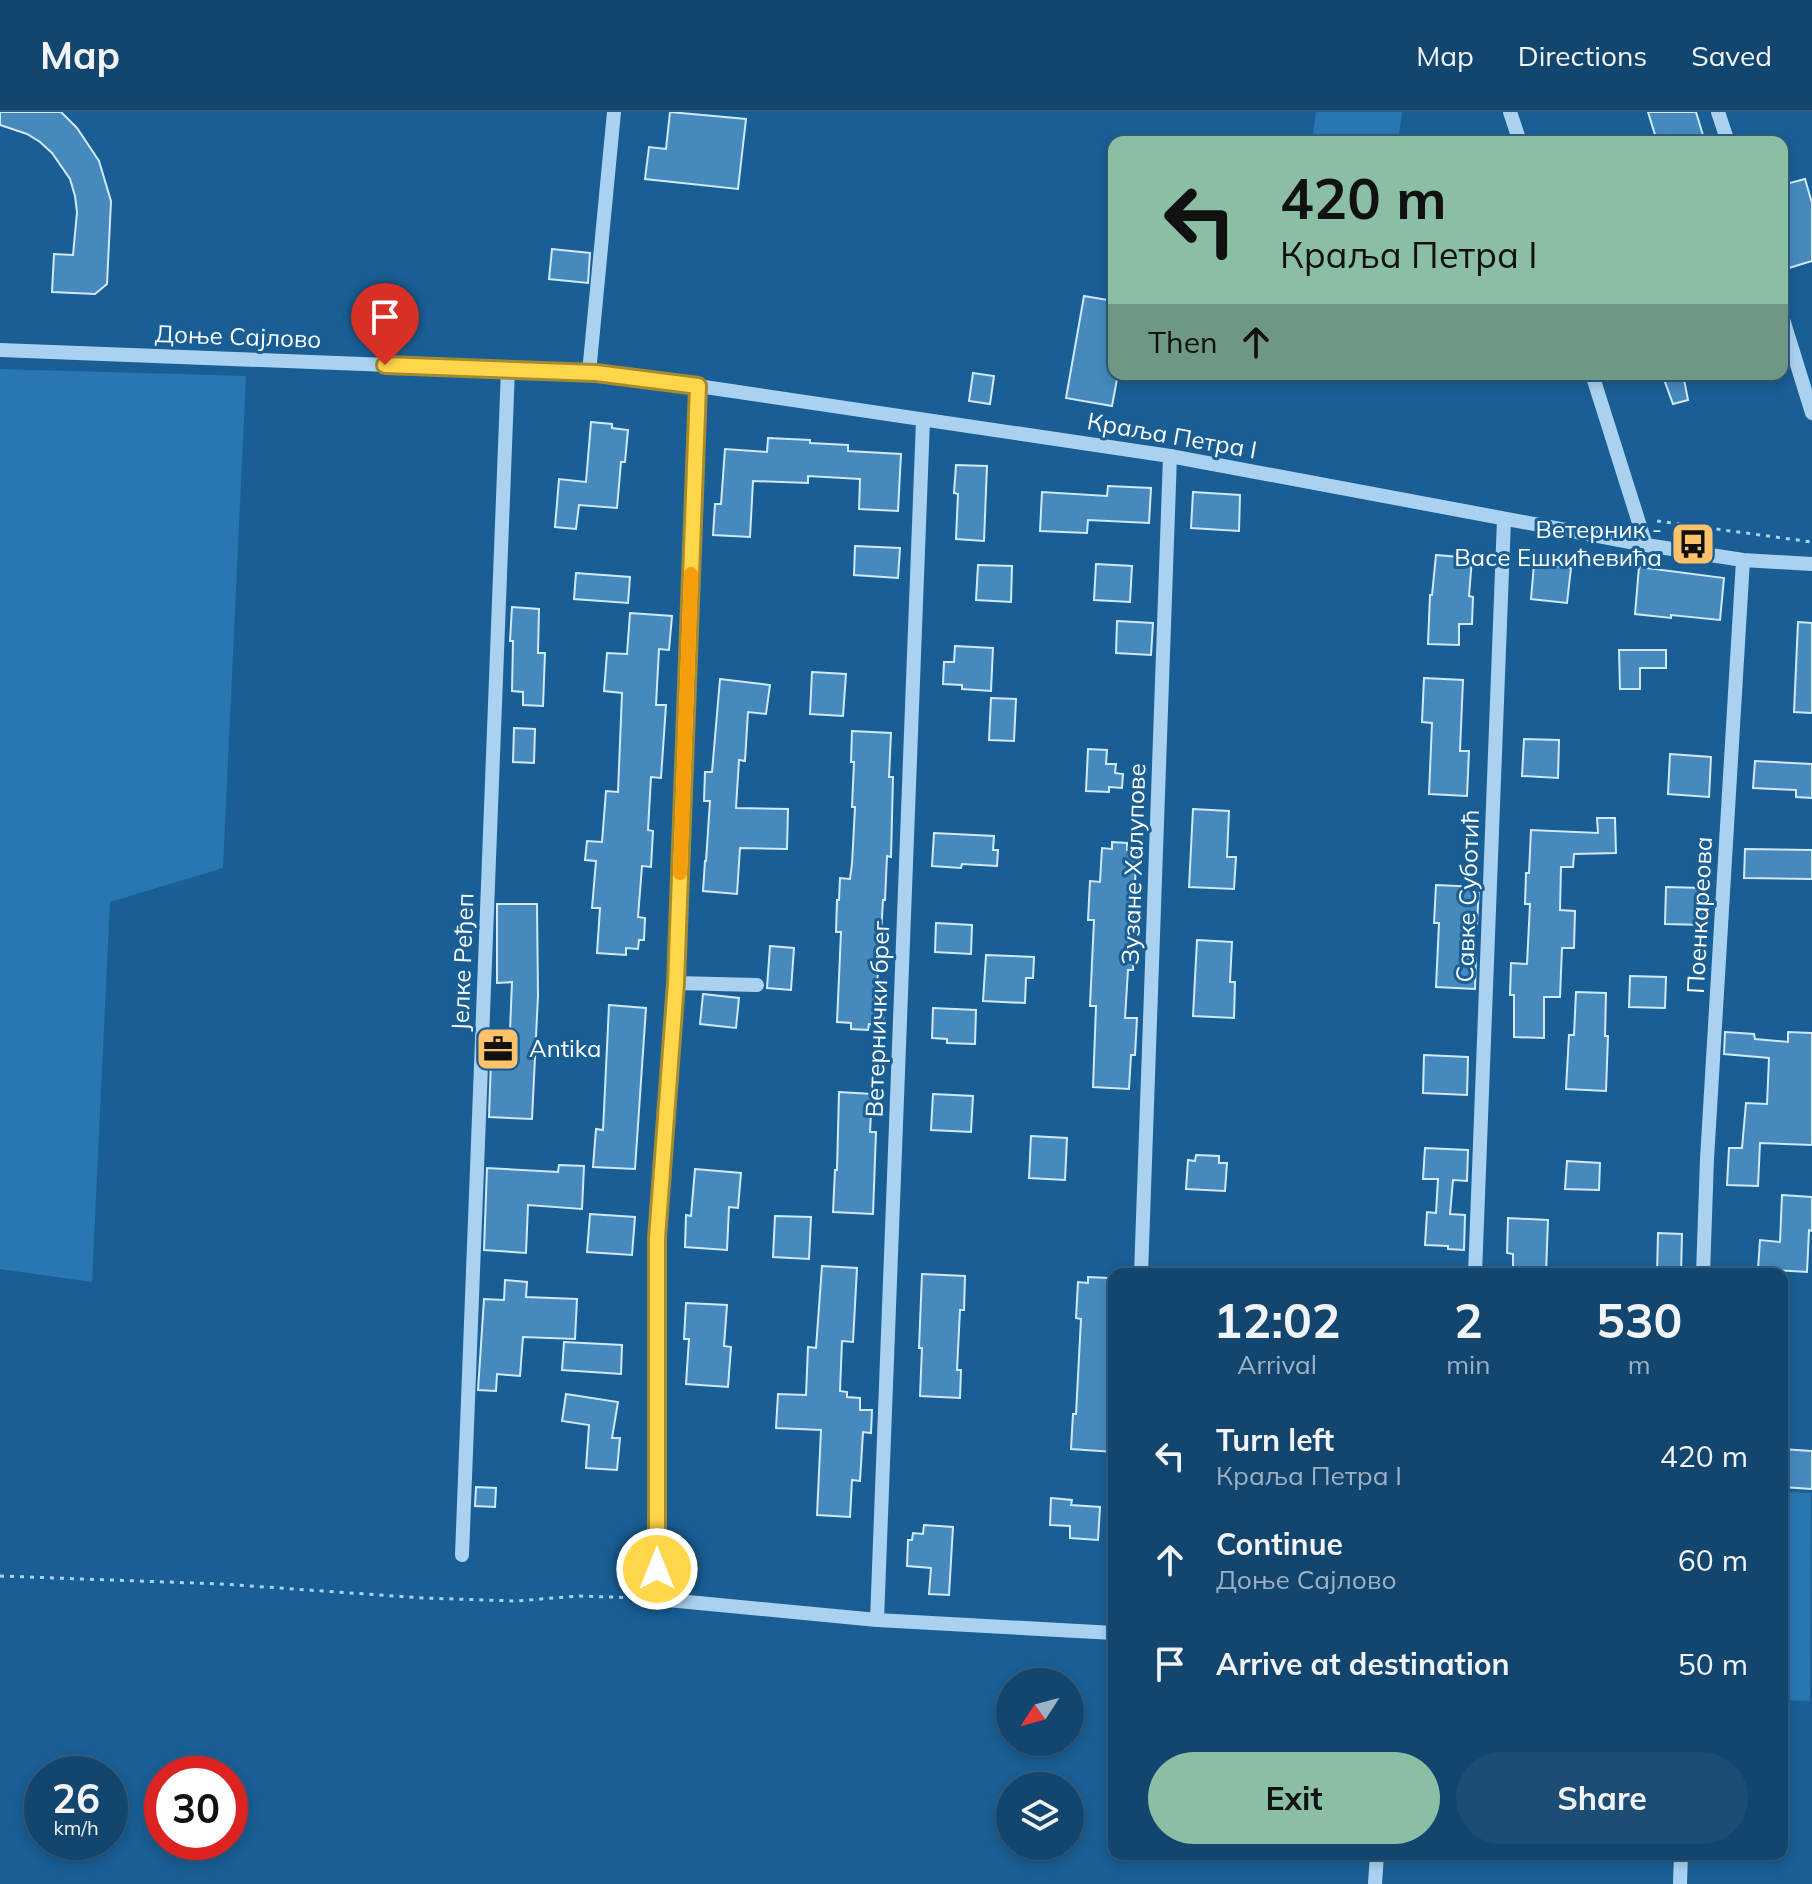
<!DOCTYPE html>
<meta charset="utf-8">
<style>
:root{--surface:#13466f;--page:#1c4d74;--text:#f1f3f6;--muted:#9db1c3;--line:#325e82;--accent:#8abfa5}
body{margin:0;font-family:Mulish,sans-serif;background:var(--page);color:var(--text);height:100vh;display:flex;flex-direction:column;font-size:30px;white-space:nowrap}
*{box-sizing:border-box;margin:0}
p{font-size:26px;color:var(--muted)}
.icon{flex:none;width:44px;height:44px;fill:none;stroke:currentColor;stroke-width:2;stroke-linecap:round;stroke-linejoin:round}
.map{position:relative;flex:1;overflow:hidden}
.panel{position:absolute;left:1108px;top:1156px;width:680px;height:592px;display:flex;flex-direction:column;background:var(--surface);border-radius:16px;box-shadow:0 4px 12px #0003,0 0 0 2px var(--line)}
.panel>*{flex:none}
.banner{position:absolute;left:1108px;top:24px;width:680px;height:244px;border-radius:16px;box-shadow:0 4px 12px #0003,0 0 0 2px var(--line);background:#8abfa5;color:#111;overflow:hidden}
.needle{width:52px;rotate:234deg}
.tools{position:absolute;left:996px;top:1556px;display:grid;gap:16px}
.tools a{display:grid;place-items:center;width:88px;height:88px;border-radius:50%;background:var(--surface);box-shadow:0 4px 12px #0003,0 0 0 2px var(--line);font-size:40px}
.speed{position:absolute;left:24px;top:1644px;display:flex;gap:16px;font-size:40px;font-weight:700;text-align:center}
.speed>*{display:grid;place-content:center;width:104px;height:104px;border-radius:50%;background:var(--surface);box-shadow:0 4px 12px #0003,0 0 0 2px var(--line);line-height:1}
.speed small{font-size:20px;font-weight:400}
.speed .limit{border:12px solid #d22;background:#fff;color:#111}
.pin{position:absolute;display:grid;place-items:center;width:68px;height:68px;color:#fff;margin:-82px -34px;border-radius:50% 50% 50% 0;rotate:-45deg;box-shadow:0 0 8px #0007}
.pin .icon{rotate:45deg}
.me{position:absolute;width:88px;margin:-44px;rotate:0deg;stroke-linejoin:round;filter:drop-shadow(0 0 6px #0008)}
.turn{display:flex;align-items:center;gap:28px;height:168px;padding:0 40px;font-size:36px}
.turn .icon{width:104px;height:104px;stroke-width:2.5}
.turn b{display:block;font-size:56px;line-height:68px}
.then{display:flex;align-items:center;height:76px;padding:0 40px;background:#0003;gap:16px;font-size:30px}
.eta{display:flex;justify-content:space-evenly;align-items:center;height:136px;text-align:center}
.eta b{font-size:48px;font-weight:700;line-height:56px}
.action{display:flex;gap:16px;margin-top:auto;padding:16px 40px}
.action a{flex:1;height:92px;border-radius:48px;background:var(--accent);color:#111;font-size:32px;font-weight:700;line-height:92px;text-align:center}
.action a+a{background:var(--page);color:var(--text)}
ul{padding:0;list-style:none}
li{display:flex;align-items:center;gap:24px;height:104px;padding:0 40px}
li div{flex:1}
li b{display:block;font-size:30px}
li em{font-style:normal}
header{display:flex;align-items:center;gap:48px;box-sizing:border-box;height:112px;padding:0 40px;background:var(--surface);border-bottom:2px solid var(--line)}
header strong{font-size:38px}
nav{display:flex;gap:44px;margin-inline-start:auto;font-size:28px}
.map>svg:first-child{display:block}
.green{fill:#2877b0}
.building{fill:#4589bd;stroke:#d0e9fb;stroke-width:2}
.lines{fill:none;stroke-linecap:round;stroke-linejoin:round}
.path{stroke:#aad2f0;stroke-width:3;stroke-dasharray:4 6;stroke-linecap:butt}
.minor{stroke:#aad2f0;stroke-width:14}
.route-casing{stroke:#a68a30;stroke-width:20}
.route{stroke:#ffd54a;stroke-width:14}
.slow{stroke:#f59e0b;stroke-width:14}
.labels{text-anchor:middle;stroke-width:6;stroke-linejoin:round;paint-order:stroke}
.street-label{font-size:24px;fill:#fff;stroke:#195e94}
.poi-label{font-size:24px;fill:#fff;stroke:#195e94;text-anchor:end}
</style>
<header>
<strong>Map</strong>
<nav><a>Map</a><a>Directions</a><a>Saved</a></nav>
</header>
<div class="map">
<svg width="1812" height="1772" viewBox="0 0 1812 1772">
<rect width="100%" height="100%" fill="#195e94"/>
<path class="green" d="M 1316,0 L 1402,0 L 1398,30 L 1312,30 Z
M 0,257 L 246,264 L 223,756 L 110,790 L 92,1170 L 0,1157 Z
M 1782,1380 L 1811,1381 L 1810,1589 L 1782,1588 Z"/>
<path class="building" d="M 0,0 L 61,0 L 77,16 L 99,49 L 111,89 L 107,172 L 95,182 L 52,180 L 54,142 L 73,143 L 77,100 L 75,84 L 70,67 L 52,41 L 40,30 L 27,22 L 0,13 Z
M 670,0 L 746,7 L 738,77 L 645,67 L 649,35 L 666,37 Z
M 1648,0 L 1696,0 L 1705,30 L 1670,30 L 1668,23 L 1656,26 Z
M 1805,67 L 1812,91 L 1812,149 L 1789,156 L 1785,139 L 1782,140 L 1782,73 Z
M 552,137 L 590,141 L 588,171 L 549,167 Z
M 1084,184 L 1114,189 L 1114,262 L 1118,262 L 1112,294 L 1066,286 Z
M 973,261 L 994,264 L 990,292 L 969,289 Z
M 1662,262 L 1683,262 L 1688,288 L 1673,292 Z
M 591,310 L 612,312 L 612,316 L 628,318 L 625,350 L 621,350 L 617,396 L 579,393 L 576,417 L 555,415 L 559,367 L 586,370 Z
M 768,326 L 810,328 L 810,331 L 848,333 L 848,339 L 901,342 L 898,399 L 859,397 L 860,367 L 808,364 L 808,371 L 753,369 L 750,425 L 713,423 L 715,392 L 721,392 L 725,337 L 767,340 Z
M 956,353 L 987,354 L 984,429 L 956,427 L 958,382 L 954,381 Z
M 1108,374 L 1151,376 L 1149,411 L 1088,408 L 1087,421 L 1040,419 L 1042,380 L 1107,384 Z
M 1193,380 L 1240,383 L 1239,419 L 1191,416 Z
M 855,434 L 900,436 L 898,466 L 854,463 Z
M 1436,443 L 1472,446 L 1469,484 L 1473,485 L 1472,512 L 1459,512 L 1459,533 L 1428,532 L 1430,483 L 1432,483 Z
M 1096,452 L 1132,454 L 1130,490 L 1094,488 Z
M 1534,452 L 1571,456 L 1567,491 L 1531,487 Z
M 978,453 L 1012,454 L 1011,490 L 976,488 Z
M 1639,455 L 1724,466 L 1720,508 L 1671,503 L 1671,506 L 1635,502 Z
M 576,461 L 630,465 L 628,491 L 574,487 Z
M 512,495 L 539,497 L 538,541 L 545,541 L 543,594 L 523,593 L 523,580 L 512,579 L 513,529 L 510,529 Z
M 630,501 L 672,504 L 669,538 L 659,537 L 656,593 L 666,593 L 661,666 L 651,665 L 648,718 L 653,719 L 651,755 L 642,754 L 638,805 L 645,806 L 644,828 L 639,828 L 638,837 L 626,836 L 626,843 L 597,841 L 600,796 L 592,796 L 596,749 L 585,748 L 587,729 L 602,730 L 606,679 L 618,680 L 622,581 L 604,579 L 607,541 L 627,542 Z
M 1117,509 L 1153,511 L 1151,543 L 1116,541 Z
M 1798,510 L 1812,511 L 1812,601 L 1794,600 Z
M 955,534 L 993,536 L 991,579 L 962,577 L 962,573 L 943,572 L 944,550 L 954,550 Z
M 1619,538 L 1666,538 L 1666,556 L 1640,556 L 1640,577 L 1620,577 Z
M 812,560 L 846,562 L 843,604 L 810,602 Z
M 1424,566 L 1463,568 L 1460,639 L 1469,639 L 1467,684 L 1429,682 L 1432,611 L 1422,610 Z
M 720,567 L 770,573 L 766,602 L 748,600 L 745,649 L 739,648 L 736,696 L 788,697 L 787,737 L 740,736 L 737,782 L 703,779 L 705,749 L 706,749 L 710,689 L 704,689 L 705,660 L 712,660 Z
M 991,586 L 1016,587 L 1014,629 L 989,628 Z
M 514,616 L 535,617 L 534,651 L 513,650 Z
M 852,619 L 891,621 L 889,665 L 893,665 L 891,745 L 887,744 L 885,788 L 883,788 L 881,823 L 880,822 L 877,875 L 885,875 L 883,913 L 869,912 L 868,918 L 851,917 L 851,911 L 837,910 L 841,820 L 836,820 L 837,788 L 839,788 L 840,766 L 850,767 L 852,752 L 855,695 L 852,695 L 854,650 L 851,650 Z
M 1524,627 L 1559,628 L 1558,666 L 1522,664 Z
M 1088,637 L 1107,638 L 1106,652 L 1116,652 L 1115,661 L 1123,662 L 1122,676 L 1109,675 L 1109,680 L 1086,679 Z
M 1670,642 L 1711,645 L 1709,685 L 1668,682 Z
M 1755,649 L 1812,652 L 1812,686 L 1796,685 L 1796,678 L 1753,676 Z
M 1193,697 L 1229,699 L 1227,745 L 1236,745 L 1234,777 L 1189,775 Z
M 1597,706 L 1615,706 L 1616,741 L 1574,742 L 1573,755 L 1561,755 L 1560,798 L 1575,799 L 1574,836 L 1562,836 L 1560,885 L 1544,885 L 1544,926 L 1514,925 L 1514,883 L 1510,883 L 1511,851 L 1527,852 L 1530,792 L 1525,792 L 1526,761 L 1529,761 L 1531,718 L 1598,721 Z
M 934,721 L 994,724 L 993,738 L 998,738 L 997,754 L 962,752 L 961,756 L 932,754 Z
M 1112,730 L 1127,731 L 1127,738 L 1137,738 L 1132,819 L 1135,819 L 1133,858 L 1128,858 L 1125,906 L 1137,906 L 1135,943 L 1131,943 L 1129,977 L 1093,975 L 1096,894 L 1090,894 L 1094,808 L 1088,808 L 1090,769 L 1100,770 L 1102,736 L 1112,737 Z
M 1745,737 L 1812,738 L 1812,767 L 1744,766 Z
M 1436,773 L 1479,775 L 1477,813 L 1469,812 L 1468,846 L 1476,846 L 1475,877 L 1436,875 L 1439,811 L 1434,811 Z
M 1666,775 L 1705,776 L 1704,813 L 1665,812 Z
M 497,792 L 537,792 L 538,884 L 532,1007 L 489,1005 L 492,919 L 510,919 L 512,870 L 497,871 Z
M 936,811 L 972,813 L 971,842 L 935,840 Z
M 1197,828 L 1232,830 L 1230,870 L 1235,870 L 1234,906 L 1193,904 Z
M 770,834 L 794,836 L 791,878 L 767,876 Z
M 986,843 L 1034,845 L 1033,866 L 1026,866 L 1025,891 L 983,889 Z
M 1630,864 L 1666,865 L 1665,896 L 1629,895 Z
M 1576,880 L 1606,881 L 1605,924 L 1608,924 L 1606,979 L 1566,977 L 1569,923 L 1574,923 Z
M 703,882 L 739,886 L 736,916 L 700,912 Z
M 609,893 L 646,896 L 635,1057 L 593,1055 L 596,1017 L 603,1018 Z
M 933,896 L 976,898 L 975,932 L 947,931 L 947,927 L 932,926 Z
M 1725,920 L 1754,922 L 1755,927 L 1788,930 L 1788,920 L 1812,921 L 1812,1033 L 1760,1031 L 1758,1074 L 1727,1073 L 1729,1036 L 1742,1036 L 1746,991 L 1767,992 L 1769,946 L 1724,942 Z
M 1424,943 L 1468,945 L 1467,983 L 1423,981 Z
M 839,980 L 872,982 L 870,1020 L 876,1020 L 873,1102 L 833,1100 L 835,1058 L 837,1058 Z
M 933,982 L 973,984 L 971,1020 L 931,1018 Z
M 1031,1024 L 1067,1026 L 1065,1068 L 1029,1066 Z
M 1425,1036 L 1468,1038 L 1467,1069 L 1453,1068 L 1450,1102 L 1465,1103 L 1464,1138 L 1448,1137 L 1448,1134 L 1425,1133 L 1427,1100 L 1436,1101 L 1438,1067 L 1423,1067 Z
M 1196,1043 L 1219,1044 L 1219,1051 L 1227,1051 L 1225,1079 L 1186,1077 L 1188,1048 L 1195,1049 Z
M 1567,1049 L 1600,1051 L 1599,1078 L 1565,1077 Z
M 559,1053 L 584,1054 L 582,1097 L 528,1093 L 526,1141 L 484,1138 L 487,1056 L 558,1060 Z
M 695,1057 L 741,1061 L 738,1096 L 729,1095 L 727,1138 L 685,1135 L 686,1103 L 691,1104 Z
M 1782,1083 L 1812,1085 L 1812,1119 L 1809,1118 L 1807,1160 L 1758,1157 L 1760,1128 L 1780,1130 Z
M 590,1102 L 635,1105 L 632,1143 L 587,1140 Z
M 775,1104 L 811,1105 L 809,1147 L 773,1145 Z
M 1508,1106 L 1548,1108 L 1546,1162 L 1513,1162 L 1513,1142 L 1507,1141 Z
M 1658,1121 L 1682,1122 L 1681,1162 L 1657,1162 Z
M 822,1154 L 857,1156 L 853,1230 L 842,1229 L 840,1279 L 847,1280 L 847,1285 L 860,1286 L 860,1298 L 872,1298 L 871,1321 L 863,1320 L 860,1369 L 852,1368 L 850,1405 L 817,1403 L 821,1318 L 776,1316 L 778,1282 L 806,1283 L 808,1235 L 816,1236 Z
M 922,1162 L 965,1164 L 964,1198 L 960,1198 L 957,1258 L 961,1258 L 960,1286 L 920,1284 L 922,1236 L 919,1236 Z
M 1088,1165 L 1109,1166 L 1109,1172 L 1114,1172 L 1114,1265 L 1112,1304 L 1114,1304 L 1114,1340 L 1071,1337 L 1073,1302 L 1076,1302 L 1081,1207 L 1076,1206 L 1078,1170 L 1088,1171 Z
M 505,1168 L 527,1170 L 526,1185 L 577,1187 L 575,1227 L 523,1225 L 520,1264 L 497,1262 L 496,1279 L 478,1278 L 484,1187 L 504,1188 Z
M 686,1191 L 727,1193 L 724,1234 L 731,1235 L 728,1275 L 686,1272 L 689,1227 L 684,1227 Z
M 564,1230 L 622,1233 L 621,1262 L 562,1258 Z
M 566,1282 L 618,1290 L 612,1326 L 620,1326 L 617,1358 L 586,1356 L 589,1313 L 562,1309 Z
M 1782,1337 L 1812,1339 L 1812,1377 L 1782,1375 Z
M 476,1375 L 496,1376 L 495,1395 L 475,1394 Z
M 1051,1386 L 1072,1388 L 1071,1393 L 1100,1395 L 1098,1428 L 1070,1426 L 1070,1414 L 1050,1413 Z
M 924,1413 L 953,1415 L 949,1483 L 929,1482 L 931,1456 L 907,1454 L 908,1428 L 912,1428 L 913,1421 L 923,1422 Z"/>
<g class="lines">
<path class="path" d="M 1657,409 L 1812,430
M 0,1464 L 222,1472 L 423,1486 L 516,1489 L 579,1484 L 641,1486"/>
<path class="minor" d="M 1510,0 L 1520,30
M 1718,0 L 1728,30
M 1782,204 L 1812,301
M 0,238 L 596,261 L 698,274 L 1170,344 L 1646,433 L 1743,448 L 1812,452
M 589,261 L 614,0
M 1592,262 L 1646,433
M 698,274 L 676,871 L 657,1126 L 657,1487 L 877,1508 L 1114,1521
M 676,871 L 757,873
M 1141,1162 L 1170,344
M 1475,1162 L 1504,407
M 1703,1162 L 1707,1047 L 1743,448
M 462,1443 L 508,257
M 877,1508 L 923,308
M 1375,1772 L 1377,1742
M 1680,1772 L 1681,1742"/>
</g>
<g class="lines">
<g class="route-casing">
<path id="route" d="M 385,253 L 596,261 L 698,274 L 676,871 L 657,1126 L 657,1457"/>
</g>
<use href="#route" class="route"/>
<path class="slow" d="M 680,761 L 691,462"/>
</g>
<defs>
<g id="bus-square" transform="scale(2.3)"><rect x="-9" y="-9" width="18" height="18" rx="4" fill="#ffc169" stroke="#195e94"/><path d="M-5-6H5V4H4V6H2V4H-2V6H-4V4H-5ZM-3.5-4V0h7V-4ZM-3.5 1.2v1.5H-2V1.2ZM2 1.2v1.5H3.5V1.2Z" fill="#111"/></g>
<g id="office-square" transform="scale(2.3)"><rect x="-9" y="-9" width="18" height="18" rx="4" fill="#ffc169" stroke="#195e94"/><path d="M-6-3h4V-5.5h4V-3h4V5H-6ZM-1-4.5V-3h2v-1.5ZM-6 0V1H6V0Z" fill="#111"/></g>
</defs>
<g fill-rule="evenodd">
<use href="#bus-square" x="1693" y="432"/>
<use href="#office-square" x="498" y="937"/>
</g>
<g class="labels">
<g class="street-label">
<text transform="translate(238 225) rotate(2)" y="8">Доње Сајлово</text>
<text transform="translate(1172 324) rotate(10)" y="8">Краља Петра I</text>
<text transform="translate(1134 752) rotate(-88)" y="8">Зузане Халупове</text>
<text transform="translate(1468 784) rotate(-88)" y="8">Савке Суботић</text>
<text transform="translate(1700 803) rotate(-87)" y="8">Поенкареова</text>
<text transform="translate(463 850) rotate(-88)" y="8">Јелке Ређеп</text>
<text transform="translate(878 907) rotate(-88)" y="8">Ветернички брег</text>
</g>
<g class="poi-label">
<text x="1662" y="426">Ветерник -<tspan x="1662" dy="28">Васе Ешкићевића</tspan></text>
<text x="529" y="945" text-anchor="start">Antika</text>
</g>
</g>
</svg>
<div class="tools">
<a><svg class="needle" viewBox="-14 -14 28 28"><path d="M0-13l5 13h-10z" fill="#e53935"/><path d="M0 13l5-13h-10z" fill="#9db1c3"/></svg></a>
<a><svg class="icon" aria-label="layers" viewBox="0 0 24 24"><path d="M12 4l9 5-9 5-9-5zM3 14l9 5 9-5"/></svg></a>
</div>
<div class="speed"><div>26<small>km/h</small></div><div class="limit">30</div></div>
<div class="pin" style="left:385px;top:253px;background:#d93025"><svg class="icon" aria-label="arrive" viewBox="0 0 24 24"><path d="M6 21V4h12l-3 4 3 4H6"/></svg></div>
<svg class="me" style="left:657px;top:1457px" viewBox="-20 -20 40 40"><circle r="17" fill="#ffd54a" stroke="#fff" stroke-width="3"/><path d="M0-11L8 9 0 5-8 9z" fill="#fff"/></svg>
<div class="banner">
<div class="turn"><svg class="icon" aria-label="left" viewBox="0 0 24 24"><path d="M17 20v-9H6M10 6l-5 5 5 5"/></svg><div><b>420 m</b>Краља Петра I</div></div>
<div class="then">Then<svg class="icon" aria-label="ahead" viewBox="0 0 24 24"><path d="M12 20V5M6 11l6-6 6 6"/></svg></div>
</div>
<section class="panel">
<div class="eta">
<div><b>12:02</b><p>Arrival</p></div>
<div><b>2</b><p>min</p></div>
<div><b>530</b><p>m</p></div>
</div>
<ul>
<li><svg class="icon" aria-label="left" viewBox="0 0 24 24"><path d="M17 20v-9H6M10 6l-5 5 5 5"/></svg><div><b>Turn left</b><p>Краља Петра I</p></div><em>420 m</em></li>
<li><svg class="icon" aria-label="ahead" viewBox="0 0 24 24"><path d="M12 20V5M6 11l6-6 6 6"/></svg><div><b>Continue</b><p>Доње Сајлово</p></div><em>60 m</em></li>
<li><svg class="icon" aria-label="arrive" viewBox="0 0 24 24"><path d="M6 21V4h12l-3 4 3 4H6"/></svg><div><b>Arrive at destination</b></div><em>50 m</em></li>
</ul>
<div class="action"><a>Exit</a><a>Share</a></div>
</section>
</div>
